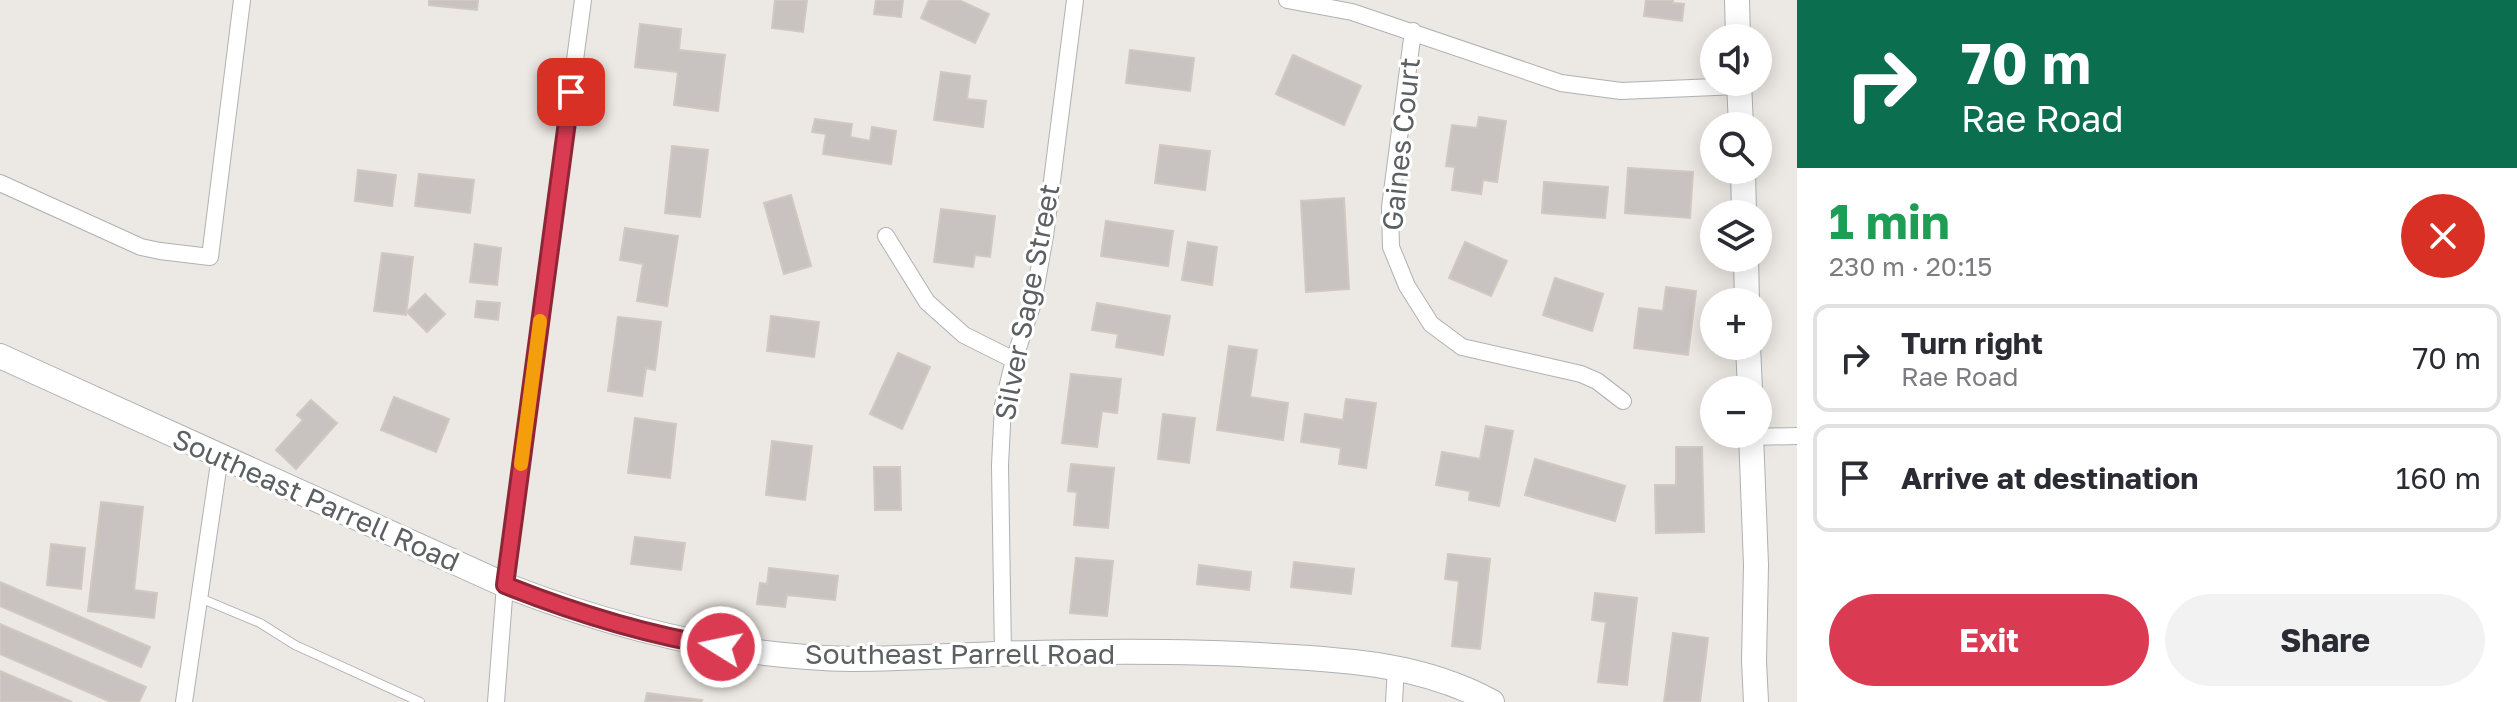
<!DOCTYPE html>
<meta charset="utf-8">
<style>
:root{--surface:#fff;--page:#f2f2f3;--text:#2b2b33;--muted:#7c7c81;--line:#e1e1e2;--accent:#da3b53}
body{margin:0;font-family:"Golos Text",sans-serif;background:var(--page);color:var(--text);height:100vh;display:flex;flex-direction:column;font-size:30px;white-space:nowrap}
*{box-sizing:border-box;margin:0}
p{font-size:26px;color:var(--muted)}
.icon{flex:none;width:44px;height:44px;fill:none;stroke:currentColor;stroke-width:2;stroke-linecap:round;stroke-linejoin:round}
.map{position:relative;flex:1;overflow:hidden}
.side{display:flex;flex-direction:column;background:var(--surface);width:720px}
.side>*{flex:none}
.top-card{background:#0b6e4f;color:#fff;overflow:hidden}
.buttons{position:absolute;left:1700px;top:24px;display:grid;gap:16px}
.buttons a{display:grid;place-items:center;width:72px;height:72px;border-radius:50%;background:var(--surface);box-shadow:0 4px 20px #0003;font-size:40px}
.pin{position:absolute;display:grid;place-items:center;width:68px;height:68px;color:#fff;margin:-34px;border-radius:16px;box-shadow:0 4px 12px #0006}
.me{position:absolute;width:88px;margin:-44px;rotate:280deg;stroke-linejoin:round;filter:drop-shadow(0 0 6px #0008)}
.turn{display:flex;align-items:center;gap:28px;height:168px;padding:0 32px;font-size:36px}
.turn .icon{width:104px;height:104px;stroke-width:2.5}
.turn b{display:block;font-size:56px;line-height:68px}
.round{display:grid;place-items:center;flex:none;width:84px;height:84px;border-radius:42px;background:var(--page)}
.summary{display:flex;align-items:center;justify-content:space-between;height:136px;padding:0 32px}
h1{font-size:48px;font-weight:700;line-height:60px;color:#1e9e55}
.cta{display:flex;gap:16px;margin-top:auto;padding:16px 32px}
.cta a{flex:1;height:92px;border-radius:48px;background:var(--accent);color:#fff;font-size:32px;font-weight:700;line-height:92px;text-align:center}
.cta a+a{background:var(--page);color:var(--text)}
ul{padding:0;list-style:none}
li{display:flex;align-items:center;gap:24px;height:108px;margin:0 16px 12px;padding:0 16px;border:4px solid var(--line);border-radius:16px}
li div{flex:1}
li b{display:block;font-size:30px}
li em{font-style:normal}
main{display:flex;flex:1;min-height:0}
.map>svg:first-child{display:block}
.building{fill:#c8c3c0;stroke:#d0c8c1;stroke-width:2}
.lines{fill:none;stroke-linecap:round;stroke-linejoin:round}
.lane-casing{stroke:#aeb2b4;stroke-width:10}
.street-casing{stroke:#aeb2b4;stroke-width:18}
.secondary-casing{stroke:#adb2b5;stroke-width:26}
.lane{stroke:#fff;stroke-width:8}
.street{stroke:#fff;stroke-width:16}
.secondary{stroke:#fff;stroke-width:24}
.route-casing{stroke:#8e2636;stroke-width:20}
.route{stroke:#da3b53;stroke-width:14}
.slow{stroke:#f59e0b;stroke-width:14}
.labels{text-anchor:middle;stroke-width:6;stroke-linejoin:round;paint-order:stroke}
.street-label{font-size:28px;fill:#5b6062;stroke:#fff}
</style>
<main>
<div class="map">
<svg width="1797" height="702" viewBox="0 0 1797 702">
<rect width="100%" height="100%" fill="#ece8e3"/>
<path class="building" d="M 429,0 L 478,0 L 477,10 L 429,5 Z
M 775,0 L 807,0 L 803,32 L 772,28 Z
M 876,0 L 903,0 L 901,17 L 874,14 Z
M 929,0 L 959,0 L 989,14 L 975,43 L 921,18 Z
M 1646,0 L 1673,0 L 1673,3 L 1684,4 L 1682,21 L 1644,16 Z
M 640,24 L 681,29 L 679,50 L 725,55 L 718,111 L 674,105 L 678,72 L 635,67 Z
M 1130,50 L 1194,58 L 1190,91 L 1126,83 Z
M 1293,55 L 1361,86 L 1344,125 L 1276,94 Z
M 941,72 L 970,76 L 967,99 L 986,101 L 983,127 L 934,120 Z
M 1479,117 L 1506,121 L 1497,182 L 1483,180 L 1481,194 L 1452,190 L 1455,167 L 1446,166 L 1452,125 L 1477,128 Z
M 815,119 L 852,124 L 850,137 L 870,141 L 872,127 L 896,131 L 891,164 L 823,154 L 826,134 L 812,132 Z
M 1160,145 L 1210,151 L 1205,190 L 1155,183 Z
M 672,146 L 708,150 L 700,217 L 665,213 Z
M 1628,168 L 1693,172 L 1690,218 L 1625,213 Z
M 358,170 L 396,175 L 392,206 L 355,201 Z
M 419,174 L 474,180 L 470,213 L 415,206 Z
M 1544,182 L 1608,187 L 1605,218 L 1542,213 Z
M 791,195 L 811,266 L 784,274 L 764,203 Z
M 1344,198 L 1349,289 L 1306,292 L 1301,201 Z
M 941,209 L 995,216 L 990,257 L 975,255 L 973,267 L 934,262 Z
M 1106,221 L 1173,231 L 1168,266 L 1101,256 Z
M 625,228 L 678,236 L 667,306 L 637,301 L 643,264 L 620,260 Z
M 1188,242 L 1217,247 L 1212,285 L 1182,280 Z
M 1465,242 L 1507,261 L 1491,296 L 1449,278 Z
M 475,244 L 501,248 L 497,285 L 470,282 Z
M 382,253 L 413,257 L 406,315 L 374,311 Z
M 1555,278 L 1603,294 L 1592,331 L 1543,315 Z
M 1666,287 L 1696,291 L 1688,355 L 1634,348 L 1639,308 L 1663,311 Z
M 425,294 L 445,314 L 427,332 L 407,312 Z
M 477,301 L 500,303 L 498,320 L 475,317 Z
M 1097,303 L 1170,316 L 1163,355 L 1116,347 L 1118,334 L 1092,330 Z
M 771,316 L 819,322 L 814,357 L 767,351 Z
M 618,317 L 661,322 L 655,370 L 646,368 L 642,396 L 608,391 Z
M 1229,346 L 1257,350 L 1250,397 L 1288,403 L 1283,440 L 1217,430 Z
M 898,353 L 930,367 L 902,429 L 870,414 Z
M 1071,374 L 1121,379 L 1117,413 L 1102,411 L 1097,447 L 1062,443 Z
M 394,397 L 449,419 L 436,452 L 381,430 Z
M 1346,399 L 1376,403 L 1366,468 L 1339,464 L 1341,448 L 1301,442 L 1305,414 L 1343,420 Z
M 311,400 L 337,423 L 296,469 L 276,450 L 303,420 L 297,415 Z
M 1163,414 L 1195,418 L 1189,463 L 1158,459 Z
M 635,418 L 676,424 L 670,478 L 628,473 Z
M 1486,426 L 1513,431 L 1499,506 L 1469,500 L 1470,491 L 1436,485 L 1442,452 L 1480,459 Z
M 772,441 L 812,446 L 805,500 L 766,495 Z
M 1676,447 L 1702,447 L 1704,532 L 1656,533 L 1655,485 L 1676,485 Z
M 1535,459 L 1625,486 L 1615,521 L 1525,495 Z
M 1071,464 L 1114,468 L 1108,528 L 1074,525 L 1077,492 L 1068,491 Z
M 874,467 L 900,467 L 901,510 L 875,510 Z
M 101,502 L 143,507 L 134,590 L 157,593 L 154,618 L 88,611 Z
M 635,537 L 685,543 L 681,570 L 631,564 Z
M 51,544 L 85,548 L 81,589 L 47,585 Z
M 1448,554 L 1490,559 L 1480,649 L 1452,646 L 1459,581 L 1445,579 Z
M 1076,558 L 1113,561 L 1107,616 L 1070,613 Z
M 1294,562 L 1354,569 L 1351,594 L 1291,587 Z
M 1199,565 L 1251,572 L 1249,590 L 1197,584 Z
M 769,568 L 838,576 L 835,600 L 787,595 L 785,607 L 757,604 L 760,583 L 767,584 Z
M 0,582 L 150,647 L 141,667 L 0,606 Z
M 1595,593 L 1637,598 L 1627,685 L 1598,682 L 1606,622 L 1592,620 Z
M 0,624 L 146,687 L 139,702 L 111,702 L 0,654 Z
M 1673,633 L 1708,638 L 1700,702 L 1664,702 Z
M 0,671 L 72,702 L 0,702 Z
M 647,693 L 702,700 L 701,702 L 645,702 Z"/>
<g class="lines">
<g class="lane-casing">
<path id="lane" d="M 200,598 L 260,623 L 295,645 L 420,702"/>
</g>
<g class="street-casing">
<path id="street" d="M 1287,0 L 1352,12 L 1561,83 L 1621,91 L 1739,86
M 1413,31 L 1390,207 L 1391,247 L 1407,286 L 1431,324 L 1462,347 L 1581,374 L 1597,381 L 1623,401
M 0,183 L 141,247 L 160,251 L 210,257 L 242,0
M 886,236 L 927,302 L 964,335 L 1014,360
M 1751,437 L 1797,436
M 1003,654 L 1000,465 L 1003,405 L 1014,360 L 1033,303 L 1045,236 L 1075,0
M 184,702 L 220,456
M 496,702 L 505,585 L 583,0
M 1394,702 L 1396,667"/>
</g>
<g class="secondary-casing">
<path id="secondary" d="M 1737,0 L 1738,38
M 1739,82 L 1741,126
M 1743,170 L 1744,214
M 1746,258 L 1747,302
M 1748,346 L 1750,390
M 0,356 L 505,585 C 617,629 731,657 852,659 C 900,659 949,656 997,654 C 1089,651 1183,650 1275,656 C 1351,660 1424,665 1492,702
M 1751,434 L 1756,565 L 1754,661 L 1756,702"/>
</g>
<use href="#lane" class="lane"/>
<use href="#street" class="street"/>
<use href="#secondary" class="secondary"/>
</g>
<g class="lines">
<g class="route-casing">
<path id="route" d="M 571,92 L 505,585 C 575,613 647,635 721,647"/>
</g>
<use href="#route" class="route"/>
<path class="slow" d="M 521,464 L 540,321"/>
</g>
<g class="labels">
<g class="street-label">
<text transform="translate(1401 144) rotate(-84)" y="10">Gaines Court</text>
<text transform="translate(1027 302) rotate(-79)" y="10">Silver Sage Street</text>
<text transform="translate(316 500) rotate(24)" y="10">Southeast Parrell Road</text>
<text x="960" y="664">Southeast Parrell Road</text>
</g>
</g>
</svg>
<div class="buttons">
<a><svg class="icon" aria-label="sound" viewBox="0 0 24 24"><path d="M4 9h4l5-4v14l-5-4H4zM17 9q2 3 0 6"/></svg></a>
<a><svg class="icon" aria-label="search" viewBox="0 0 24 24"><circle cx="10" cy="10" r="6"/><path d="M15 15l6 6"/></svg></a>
<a><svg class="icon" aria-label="layers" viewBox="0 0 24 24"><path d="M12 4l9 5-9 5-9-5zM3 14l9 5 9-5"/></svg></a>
<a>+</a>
<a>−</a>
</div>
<div class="pin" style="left:571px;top:92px;background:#d93025"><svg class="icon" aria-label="arrive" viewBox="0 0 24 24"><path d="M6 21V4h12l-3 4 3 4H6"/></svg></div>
<svg class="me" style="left:721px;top:647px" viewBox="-20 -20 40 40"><circle r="17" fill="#da3b53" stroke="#fff" stroke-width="3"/><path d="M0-11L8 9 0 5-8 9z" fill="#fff"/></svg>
</div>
<section class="side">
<div class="top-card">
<div class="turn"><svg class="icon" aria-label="right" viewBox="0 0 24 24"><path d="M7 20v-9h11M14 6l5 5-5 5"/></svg><div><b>70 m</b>Rae Road</div></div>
</div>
<div class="summary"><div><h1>1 min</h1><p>230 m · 20:15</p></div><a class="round" style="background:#d93025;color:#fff"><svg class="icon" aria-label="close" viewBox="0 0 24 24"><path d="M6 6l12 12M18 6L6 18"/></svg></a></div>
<ul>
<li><svg class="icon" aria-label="right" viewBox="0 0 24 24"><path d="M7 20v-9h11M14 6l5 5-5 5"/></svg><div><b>Turn right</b><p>Rae Road</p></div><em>70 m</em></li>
<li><svg class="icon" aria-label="arrive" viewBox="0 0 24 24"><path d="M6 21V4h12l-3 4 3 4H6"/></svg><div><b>Arrive at destination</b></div><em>160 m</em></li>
</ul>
<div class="cta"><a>Exit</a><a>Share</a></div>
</section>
</main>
